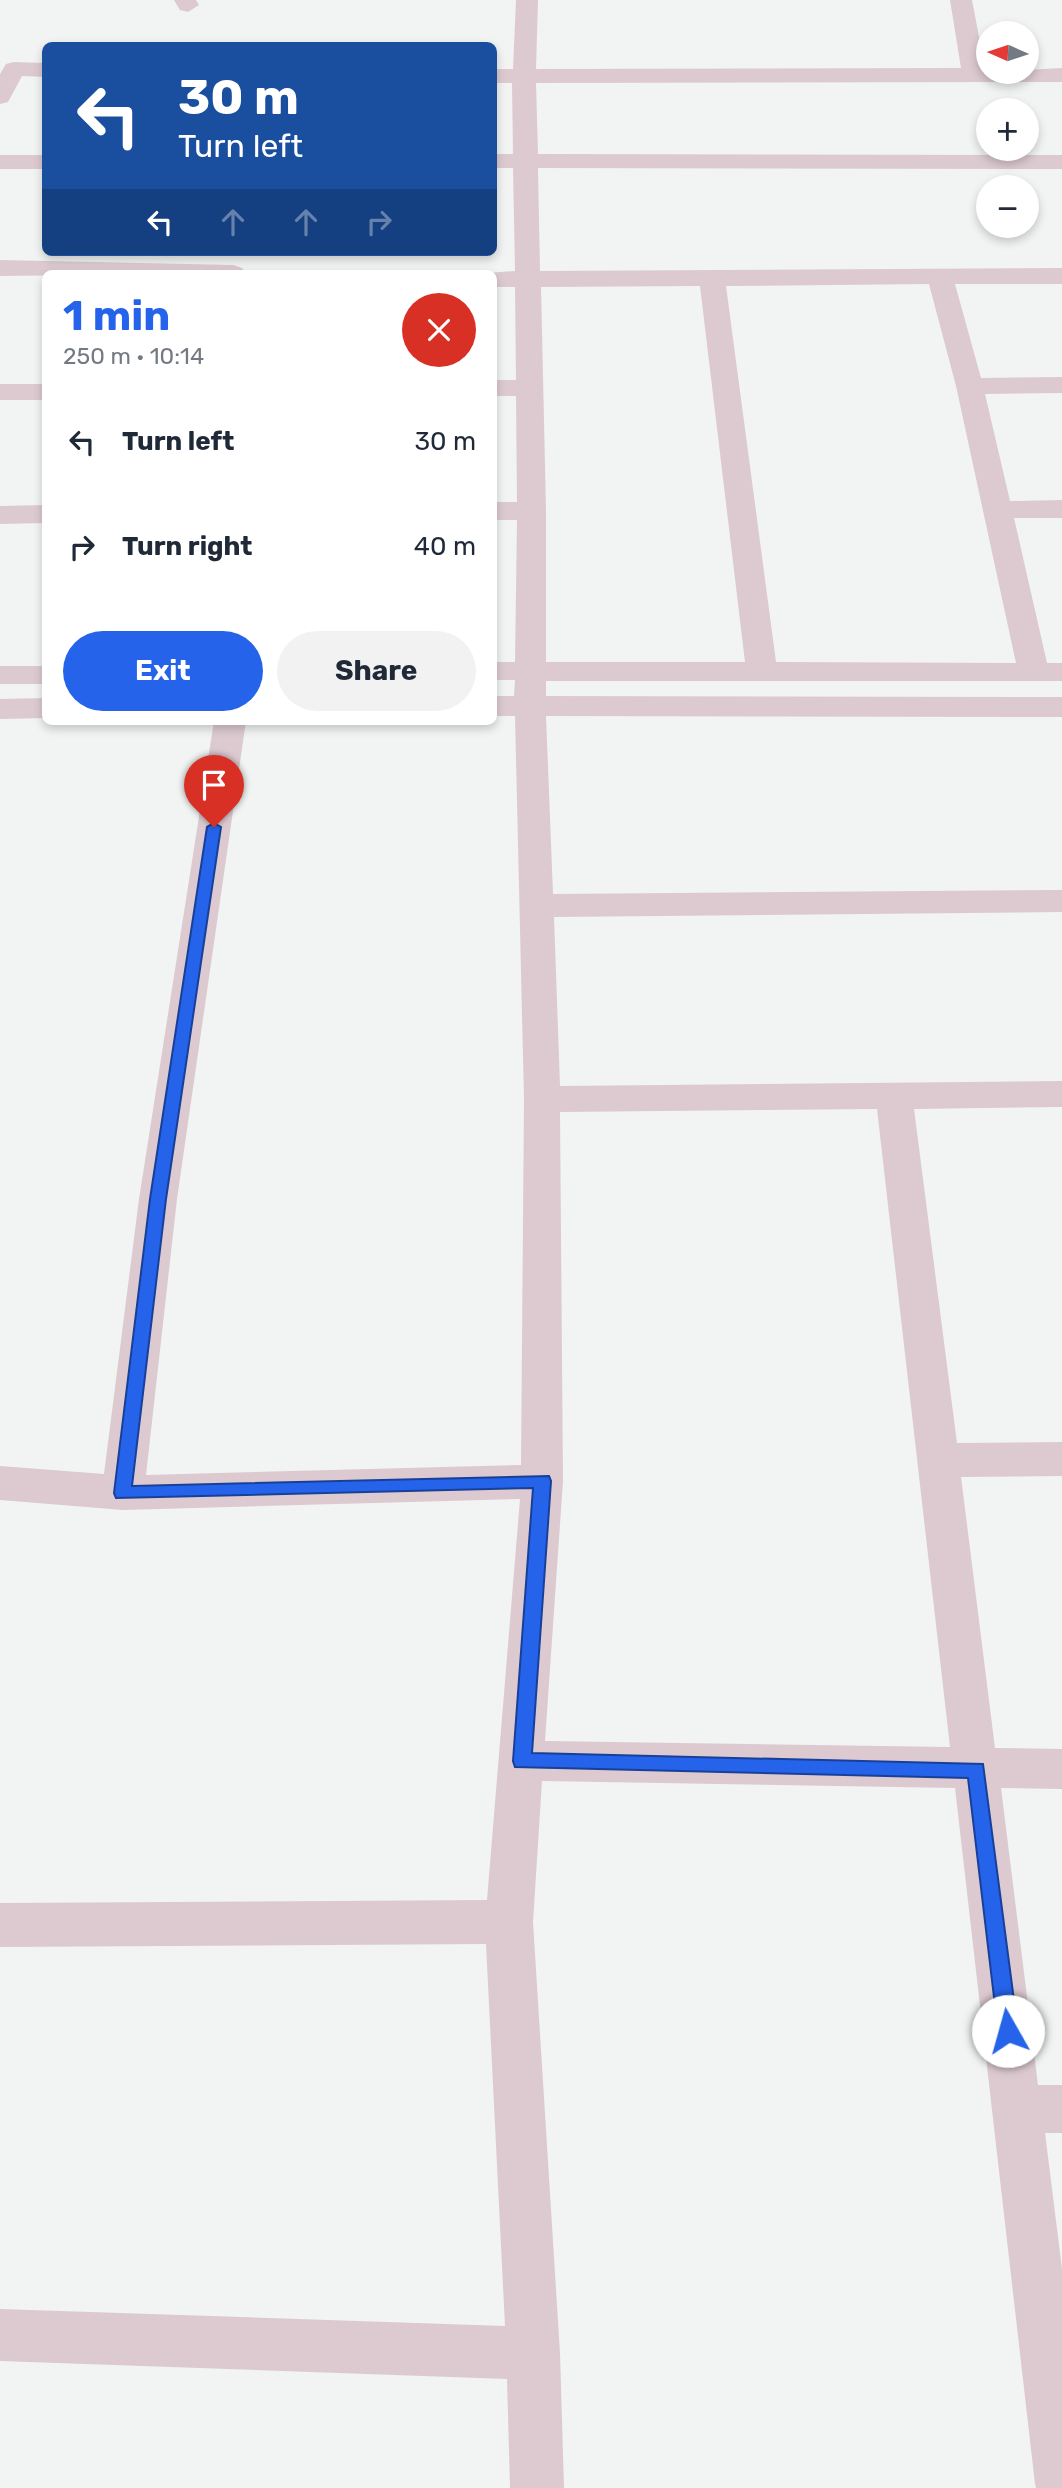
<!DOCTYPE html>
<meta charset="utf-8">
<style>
:root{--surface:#fff;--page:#f2f2f3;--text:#1f2937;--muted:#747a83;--accent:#2563eb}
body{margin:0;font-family:Rubik,sans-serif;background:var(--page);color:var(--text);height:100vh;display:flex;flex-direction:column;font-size:26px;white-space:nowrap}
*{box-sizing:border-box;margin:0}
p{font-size:23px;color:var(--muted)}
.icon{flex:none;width:38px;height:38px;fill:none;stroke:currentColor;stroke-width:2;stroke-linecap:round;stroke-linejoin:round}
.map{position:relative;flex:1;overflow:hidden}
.drawer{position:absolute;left:42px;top:270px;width:455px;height:455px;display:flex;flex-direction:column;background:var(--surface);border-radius:10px;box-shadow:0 4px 10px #0003}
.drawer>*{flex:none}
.banner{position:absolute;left:42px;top:42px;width:455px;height:214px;border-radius:10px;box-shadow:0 4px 10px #0003;background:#1a4fa0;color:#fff;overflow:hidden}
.needle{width:46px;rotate:273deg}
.fabs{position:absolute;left:976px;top:21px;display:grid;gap:14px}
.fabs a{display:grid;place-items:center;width:63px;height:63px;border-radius:50%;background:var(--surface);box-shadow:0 4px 10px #0003;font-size:35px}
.pin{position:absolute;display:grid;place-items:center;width:60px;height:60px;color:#fff;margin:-72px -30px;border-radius:50% 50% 50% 0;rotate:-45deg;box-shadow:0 0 7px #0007}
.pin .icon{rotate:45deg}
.me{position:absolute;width:77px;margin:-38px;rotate:353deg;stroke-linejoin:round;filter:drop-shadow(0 0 5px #0008)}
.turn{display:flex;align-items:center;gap:24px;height:147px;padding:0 21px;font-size:32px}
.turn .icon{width:91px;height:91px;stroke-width:2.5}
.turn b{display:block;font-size:49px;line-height:60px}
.lanes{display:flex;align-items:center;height:66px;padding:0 21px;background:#0003;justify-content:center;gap:35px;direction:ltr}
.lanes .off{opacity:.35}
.round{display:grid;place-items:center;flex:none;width:74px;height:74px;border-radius:37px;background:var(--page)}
.headline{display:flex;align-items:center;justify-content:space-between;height:119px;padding:0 21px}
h1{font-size:42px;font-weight:700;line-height:52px;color:var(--accent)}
.cta{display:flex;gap:14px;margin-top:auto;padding:14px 21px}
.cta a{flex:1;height:80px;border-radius:42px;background:var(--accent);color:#fff;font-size:28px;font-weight:700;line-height:80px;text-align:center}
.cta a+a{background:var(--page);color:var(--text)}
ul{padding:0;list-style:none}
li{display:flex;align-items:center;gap:21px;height:105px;padding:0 21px}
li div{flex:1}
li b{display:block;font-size:26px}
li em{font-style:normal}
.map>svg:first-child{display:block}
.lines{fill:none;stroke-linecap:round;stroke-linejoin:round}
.minor{fill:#dccad0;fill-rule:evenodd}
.route{fill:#2563eb;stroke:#184099;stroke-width:2}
</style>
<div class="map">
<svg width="1062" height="2488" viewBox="0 0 1062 2488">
<rect width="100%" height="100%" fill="#f1f4f2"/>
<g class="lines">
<path class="minor" d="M 174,0 L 196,0 L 199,5 L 188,12 L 180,10 Z
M 516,0 L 538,0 L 536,69 L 961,68 L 950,0 L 972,0 L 985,68 L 989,68 L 989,72 L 1062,68 L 1062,82 L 536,83 L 538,154 L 1062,155 L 1062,169 L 538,168 L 540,271 L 1062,268 L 1062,284 L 955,284 L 981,378 L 1062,377 L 1062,393 L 985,394 L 1010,501 L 1062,500 L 1062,518 L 1014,518 L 1047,663 L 1062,663 L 1062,681 L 546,681 L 546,696 L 1062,697 L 1062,717 L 546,716 L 553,894 L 1062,890 L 1062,912 L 554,917 L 560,1086 L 1062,1081 L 1062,1107 L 914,1109 L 957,1443 L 1062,1442 L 1062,1476 L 961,1477 L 995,1748 L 1062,1749 L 1062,1789 L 1001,1788 L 1038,2085 L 1062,2085 L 1062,2133 L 1045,2133 L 1062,2269 L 1062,2488 L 1036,2488 L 1035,2484 L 955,1788 L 542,1781 L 533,1922 L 560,2353 L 564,2488 L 510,2488 L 507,2379 L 0,2361 L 0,2309 L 505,2326 L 486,1944 L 0,1947 L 0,1903 L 487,1900 L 520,1499 L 123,1510 L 0,1500 L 0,1466 L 104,1474 L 139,1199 L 214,721 L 246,721 L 177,1199 L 146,1475 L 521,1465 L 524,1099 L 515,716 L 494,716 L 494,696 L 514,696 L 515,680 L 494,680 L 494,662 L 515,662 L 517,520 L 494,520 L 494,502 L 517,502 L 516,396 L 494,396 L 494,380 L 516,380 L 515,287 L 494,287 L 494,273 L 487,273 L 515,271 L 513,168 L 494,168 L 494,154 L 513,154 L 512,83 L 494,83 L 494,69 L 513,69 ZM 929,284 L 956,386 L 1016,663 L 776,662 L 726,286 ZM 700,286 L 745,662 L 546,662 L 546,511 L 541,287 ZM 877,1109 L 950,1747 L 545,1741 L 563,1481 L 560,1112 Z
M 14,62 L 46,63 L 46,77 L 22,76 L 8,102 L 0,104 L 0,74 L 6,64 Z
M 0,155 L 46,155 L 46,169 L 0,169 Z
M 0,260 L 233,265 L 242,268 L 246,273 L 0,276 Z
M 0,384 L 46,384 L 46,400 L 0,400 Z
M 46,505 L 46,523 L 0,524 L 0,506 Z
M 0,666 L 46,666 L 46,684 L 0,684 Z
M 46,698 L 46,718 L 0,719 L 0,699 Z"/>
</g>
<path class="route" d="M 214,823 L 221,827 L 166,1199 L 132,1486 L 549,1476 L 551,1481 L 532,1753 L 983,1764 L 1018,2031 L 1015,2038 L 1008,2041 L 1001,2038 L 998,2031 L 968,1778 L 515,1767 L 513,1761 L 533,1488 L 116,1498 L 114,1493 L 150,1199 L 207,827 Z"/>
</svg>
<div class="fabs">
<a><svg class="needle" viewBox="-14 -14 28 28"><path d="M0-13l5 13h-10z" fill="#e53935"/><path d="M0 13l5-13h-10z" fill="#747a83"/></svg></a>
<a>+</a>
<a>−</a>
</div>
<div class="pin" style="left:214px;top:827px;background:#d93025"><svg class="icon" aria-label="arrive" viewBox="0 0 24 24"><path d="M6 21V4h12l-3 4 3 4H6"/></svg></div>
<svg class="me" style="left:1008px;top:2031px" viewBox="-20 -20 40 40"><circle r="19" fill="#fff"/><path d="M0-13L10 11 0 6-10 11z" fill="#2563eb"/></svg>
<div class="banner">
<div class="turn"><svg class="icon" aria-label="left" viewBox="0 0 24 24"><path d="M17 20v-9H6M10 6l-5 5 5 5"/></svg><div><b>30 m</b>Turn left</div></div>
<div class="lanes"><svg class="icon" aria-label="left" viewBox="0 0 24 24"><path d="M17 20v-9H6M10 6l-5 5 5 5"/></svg><svg class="icon off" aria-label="ahead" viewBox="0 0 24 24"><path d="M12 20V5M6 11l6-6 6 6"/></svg><svg class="icon off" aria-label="ahead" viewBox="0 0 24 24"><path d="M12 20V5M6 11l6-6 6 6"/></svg><svg class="icon off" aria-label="right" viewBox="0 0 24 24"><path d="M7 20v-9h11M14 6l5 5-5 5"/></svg></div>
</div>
<section class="drawer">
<div class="headline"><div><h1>1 min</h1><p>250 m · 10:14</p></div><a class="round" style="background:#d93025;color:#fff"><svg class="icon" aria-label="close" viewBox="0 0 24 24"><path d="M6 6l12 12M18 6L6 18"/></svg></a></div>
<ul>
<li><svg class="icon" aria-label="left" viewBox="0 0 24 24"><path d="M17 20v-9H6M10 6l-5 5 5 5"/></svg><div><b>Turn left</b></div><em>30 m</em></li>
<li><svg class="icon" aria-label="right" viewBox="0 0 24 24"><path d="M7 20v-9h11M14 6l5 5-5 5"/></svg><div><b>Turn right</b></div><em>40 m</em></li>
</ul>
<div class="cta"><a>Exit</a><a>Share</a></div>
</section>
</div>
